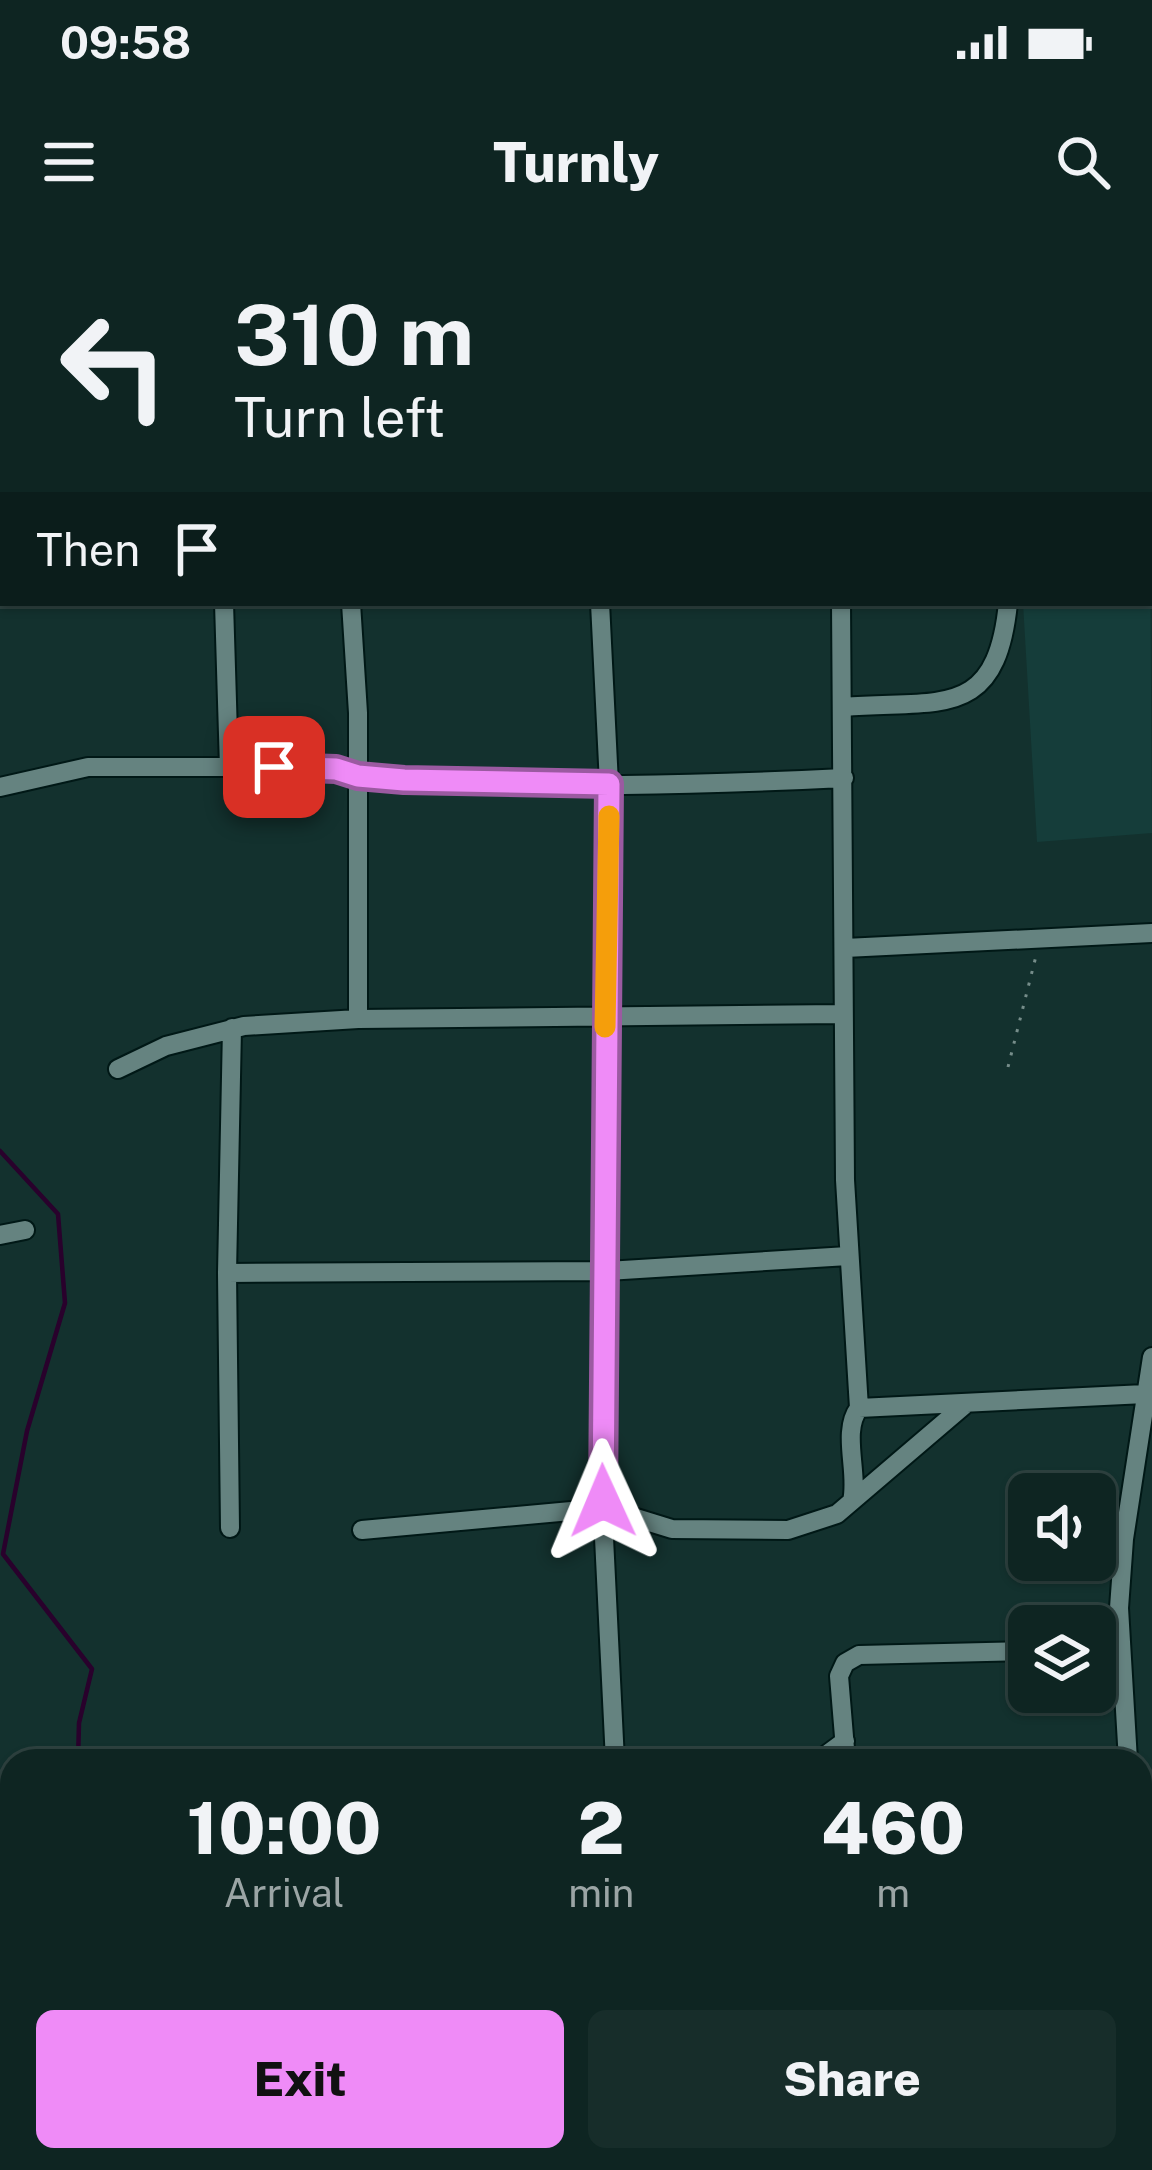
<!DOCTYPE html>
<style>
:root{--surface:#0e2522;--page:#172d2a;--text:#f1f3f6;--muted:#9ba5a5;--line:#2e4240;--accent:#ef8bf7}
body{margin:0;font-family:"Public Sans",sans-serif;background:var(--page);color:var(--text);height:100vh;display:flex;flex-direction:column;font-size:45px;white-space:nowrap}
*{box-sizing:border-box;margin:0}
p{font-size:39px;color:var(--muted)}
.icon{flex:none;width:66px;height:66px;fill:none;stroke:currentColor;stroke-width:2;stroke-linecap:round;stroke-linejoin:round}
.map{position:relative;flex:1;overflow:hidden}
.panel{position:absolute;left:0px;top:1509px;width:1152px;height:423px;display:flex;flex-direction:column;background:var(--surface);border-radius:36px 36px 0 0;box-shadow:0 3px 9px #0004,0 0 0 3px var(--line)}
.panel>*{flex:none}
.hud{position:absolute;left:0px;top:0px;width:1152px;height:366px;box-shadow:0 3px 9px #0004,0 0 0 3px var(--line);background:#0e2522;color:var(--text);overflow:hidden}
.fabs{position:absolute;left:1008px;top:1233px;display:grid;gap:24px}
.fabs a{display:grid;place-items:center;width:108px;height:108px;border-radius:18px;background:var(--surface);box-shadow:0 3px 9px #0004,0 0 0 3px var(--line);font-size:60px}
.pin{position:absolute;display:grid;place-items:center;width:102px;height:102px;color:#fff;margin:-51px;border-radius:24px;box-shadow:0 6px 18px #0006}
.me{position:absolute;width:132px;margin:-66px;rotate:359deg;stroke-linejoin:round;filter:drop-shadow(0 0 9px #0008)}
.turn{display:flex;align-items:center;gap:42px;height:252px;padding:0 36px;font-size:54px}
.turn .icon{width:156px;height:156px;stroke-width:2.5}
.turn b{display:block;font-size:84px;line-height:102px}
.then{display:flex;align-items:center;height:114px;padding:0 36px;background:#0003;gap:24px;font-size:45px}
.eta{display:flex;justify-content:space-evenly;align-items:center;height:204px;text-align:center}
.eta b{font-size:72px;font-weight:800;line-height:84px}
.action{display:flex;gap:24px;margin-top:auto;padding:24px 36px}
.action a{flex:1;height:138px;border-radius:18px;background:var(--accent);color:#111;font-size:48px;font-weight:800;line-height:138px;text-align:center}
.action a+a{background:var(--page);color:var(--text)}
.status{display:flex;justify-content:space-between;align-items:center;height:84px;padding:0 60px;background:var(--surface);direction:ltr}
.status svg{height:33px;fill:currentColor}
header{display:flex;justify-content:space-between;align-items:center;height:156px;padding:0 36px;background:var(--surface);font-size:54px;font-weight:800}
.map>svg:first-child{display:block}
.built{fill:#153d3a}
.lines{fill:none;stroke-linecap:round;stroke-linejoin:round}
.stream{stroke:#29012c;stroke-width:4.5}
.minor-casing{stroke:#001816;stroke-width:22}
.tertiary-casing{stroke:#001816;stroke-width:28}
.path{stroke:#768d8a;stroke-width:3;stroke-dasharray:3 9;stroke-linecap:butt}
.minor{stroke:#658380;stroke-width:18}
.tertiary{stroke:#658380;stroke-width:24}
.route-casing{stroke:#9b5aa1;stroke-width:30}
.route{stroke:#ef8bf7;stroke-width:21}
.slow{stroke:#f59e0b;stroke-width:21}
</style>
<div class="status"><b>09:58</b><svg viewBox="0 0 49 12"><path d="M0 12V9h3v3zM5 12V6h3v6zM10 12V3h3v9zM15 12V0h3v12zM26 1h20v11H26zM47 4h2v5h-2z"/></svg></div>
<header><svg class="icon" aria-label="menu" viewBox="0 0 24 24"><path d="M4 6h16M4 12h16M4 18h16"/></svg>Turnly<svg class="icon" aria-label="search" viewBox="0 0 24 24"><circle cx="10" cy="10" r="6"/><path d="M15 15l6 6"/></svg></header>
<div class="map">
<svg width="1152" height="1930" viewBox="0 0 1152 1930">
<rect width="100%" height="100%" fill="#13312e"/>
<path class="built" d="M 1149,150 L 1152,593 L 1037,602 L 1023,363 L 1149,363 Z"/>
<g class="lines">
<path class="stream" d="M 0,911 L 58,974 L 65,1063 L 27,1191 L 3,1314 L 92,1429 L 79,1483 L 78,1521
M 129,1920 L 135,1930"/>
<g class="minor-casing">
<path id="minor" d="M 256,0 L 256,3
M 505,0 L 506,3
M 720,3 L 751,0
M 1149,98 L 1152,97
M 224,363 L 229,527
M 351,363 L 358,473 L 358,779
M 600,363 L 609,544 L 607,1031 L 601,1237 L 615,1521
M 841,363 L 845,940 L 859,1168 C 841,1192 859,1232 852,1261
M 844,467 C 940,459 996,482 1008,363
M 0,547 L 88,527 L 321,527 C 348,530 374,539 402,540 C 549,549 698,545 844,538
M 845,708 L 1152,693
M 118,829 L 166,806 L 244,786 L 358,779 L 843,774
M 0,995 L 25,990
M 227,1033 L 607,1031 L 848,1016
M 859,1168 L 1145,1154
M 230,1288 L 227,1033 L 232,788
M 362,1290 L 604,1268 L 672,1289 L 788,1290 L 837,1274 L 967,1163
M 1095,1407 L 1119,1405
M 783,1521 L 822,1518 L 845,1501
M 846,1521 L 839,1436 L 845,1423 L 859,1415 L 1029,1411
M 1128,1521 L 1119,1368 L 1124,1299 L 1152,1117
M 1140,1605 L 1152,1604
M 1140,1628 L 1141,1700 L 1152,1801
M 782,1920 L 790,1930
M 612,1930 L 621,1920
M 1018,1930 L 1027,1920"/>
</g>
<g class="tertiary-casing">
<path id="tertiary" d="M 750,0 L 753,0
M 986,0 L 988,3
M 1149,59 L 1152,58"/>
</g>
<path class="path" d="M 1008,827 L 1036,716"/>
<use href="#minor" class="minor"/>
<use href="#tertiary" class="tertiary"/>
</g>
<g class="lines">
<g class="route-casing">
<path id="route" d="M 274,527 L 336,529 L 358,536 L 404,540 L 609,544 L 603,1261"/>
</g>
<use href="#route" class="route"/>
<path class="slow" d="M 605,787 L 609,576"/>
</g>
</svg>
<div class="fabs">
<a><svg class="icon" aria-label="sound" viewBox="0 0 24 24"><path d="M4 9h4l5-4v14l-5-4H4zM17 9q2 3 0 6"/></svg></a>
<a><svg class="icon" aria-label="layers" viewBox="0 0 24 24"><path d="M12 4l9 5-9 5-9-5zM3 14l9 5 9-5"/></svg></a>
</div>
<div class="pin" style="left:274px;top:527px;background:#d93025"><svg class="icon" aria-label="arrive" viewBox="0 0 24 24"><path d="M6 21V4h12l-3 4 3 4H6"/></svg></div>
<svg class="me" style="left:603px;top:1261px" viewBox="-20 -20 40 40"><path d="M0-17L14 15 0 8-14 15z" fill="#ef8bf7" stroke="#fff" stroke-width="4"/></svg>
<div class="hud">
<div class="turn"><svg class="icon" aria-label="left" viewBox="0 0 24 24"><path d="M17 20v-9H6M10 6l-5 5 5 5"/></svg><div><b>310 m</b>Turn left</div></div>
<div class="then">Then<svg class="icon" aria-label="arrive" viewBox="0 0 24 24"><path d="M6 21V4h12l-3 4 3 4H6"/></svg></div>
</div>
<section class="panel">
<div class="eta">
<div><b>10:00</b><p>Arrival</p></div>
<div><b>2</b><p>min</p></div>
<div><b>460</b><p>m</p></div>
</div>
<div class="action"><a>Exit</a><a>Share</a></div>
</section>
</div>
